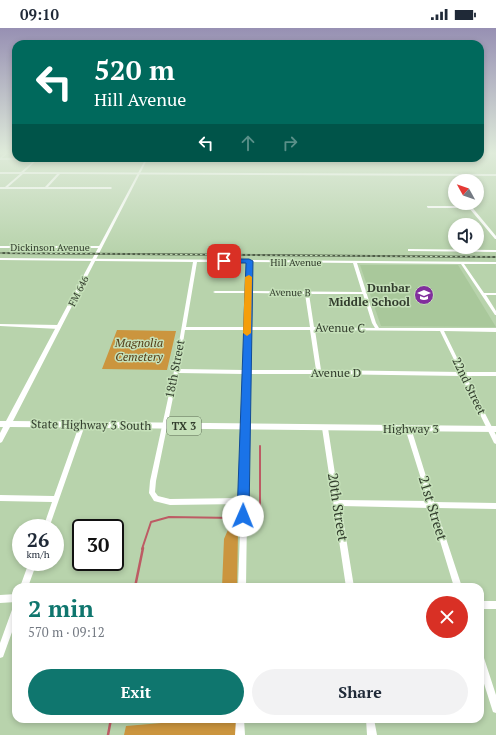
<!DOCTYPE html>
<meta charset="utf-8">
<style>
:root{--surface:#fff;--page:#f2f2f3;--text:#1f2937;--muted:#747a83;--accent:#0f766e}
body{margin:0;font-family:"PT Serif",serif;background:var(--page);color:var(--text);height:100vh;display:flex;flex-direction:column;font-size:15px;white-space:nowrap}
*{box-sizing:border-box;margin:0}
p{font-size:13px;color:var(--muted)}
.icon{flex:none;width:22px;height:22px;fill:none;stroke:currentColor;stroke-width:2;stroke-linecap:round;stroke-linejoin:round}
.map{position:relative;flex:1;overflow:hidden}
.panel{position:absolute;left:12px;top:555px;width:472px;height:140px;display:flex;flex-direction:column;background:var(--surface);border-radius:12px;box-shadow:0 2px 6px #0003}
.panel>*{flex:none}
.guide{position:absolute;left:12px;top:12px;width:472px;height:122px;border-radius:12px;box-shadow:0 2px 6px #0003;background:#00695c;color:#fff;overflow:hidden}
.needle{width:26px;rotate:310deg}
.controls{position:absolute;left:448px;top:146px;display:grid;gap:8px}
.controls a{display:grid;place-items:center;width:36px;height:36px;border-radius:50%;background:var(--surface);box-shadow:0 2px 6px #0003;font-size:20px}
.speed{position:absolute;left:12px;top:491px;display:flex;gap:8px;font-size:20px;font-weight:700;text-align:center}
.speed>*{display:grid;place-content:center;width:52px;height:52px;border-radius:50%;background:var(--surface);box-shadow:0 2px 6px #0003;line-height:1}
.speed small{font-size:10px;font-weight:400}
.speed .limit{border:2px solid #111;border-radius:6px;background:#fff;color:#111}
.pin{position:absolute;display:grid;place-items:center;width:34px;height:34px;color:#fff;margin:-17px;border-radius:8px;box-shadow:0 2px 6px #0006}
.me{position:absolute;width:44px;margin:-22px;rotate:1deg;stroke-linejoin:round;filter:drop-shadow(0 0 3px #0008)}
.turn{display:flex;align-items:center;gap:14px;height:84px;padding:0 16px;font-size:18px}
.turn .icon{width:52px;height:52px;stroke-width:2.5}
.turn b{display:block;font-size:28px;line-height:34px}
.lanes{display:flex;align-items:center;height:38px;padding:0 16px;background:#0003;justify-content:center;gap:20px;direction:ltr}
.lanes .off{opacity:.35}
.round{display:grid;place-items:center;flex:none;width:42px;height:42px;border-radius:21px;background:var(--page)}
.summary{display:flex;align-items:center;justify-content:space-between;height:68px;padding:0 16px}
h1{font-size:24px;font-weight:600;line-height:30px;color:var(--accent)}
.button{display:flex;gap:8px;margin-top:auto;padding:8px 16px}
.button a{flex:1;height:46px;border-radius:24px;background:var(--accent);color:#fff;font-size:16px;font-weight:600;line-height:46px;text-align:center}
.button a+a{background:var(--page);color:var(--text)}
.status{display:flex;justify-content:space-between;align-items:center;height:28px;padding:0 20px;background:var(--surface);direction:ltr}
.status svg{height:11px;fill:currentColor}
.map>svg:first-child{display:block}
.built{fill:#a9c89b}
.green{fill:#cb953e}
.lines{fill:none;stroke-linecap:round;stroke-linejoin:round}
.stream-far1{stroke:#bd5b64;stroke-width:2}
.stream{stroke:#bd5b64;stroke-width:2.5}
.minor{fill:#fff;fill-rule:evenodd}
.major{fill:#fff;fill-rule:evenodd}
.rail-casing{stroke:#4e5c47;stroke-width:2}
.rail{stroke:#c5e0b9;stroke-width:1;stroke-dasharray:2.5;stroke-linecap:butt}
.route{fill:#1a73e8;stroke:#114b97}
.slow{fill:#f59e0b}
.labels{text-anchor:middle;stroke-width:3;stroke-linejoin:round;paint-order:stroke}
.far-street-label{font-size:10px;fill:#323d2d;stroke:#c5e0b9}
.shield{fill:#c5e0b9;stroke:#5e6e57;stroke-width:1}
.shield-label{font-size:11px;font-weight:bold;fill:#323d2d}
.poi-label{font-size:12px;font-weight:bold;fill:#323d2d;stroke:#c5e0b9;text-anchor:end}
.street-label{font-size:12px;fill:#323d2d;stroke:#c5e0b9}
.park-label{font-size:12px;font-style:italic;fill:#533b15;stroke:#c5e0b9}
.near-street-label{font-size:14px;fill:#323d2d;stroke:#c5e0b9}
</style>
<div class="status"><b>09:10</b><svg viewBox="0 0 49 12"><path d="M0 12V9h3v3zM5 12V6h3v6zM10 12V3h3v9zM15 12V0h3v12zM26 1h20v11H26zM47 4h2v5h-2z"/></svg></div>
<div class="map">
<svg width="496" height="707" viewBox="0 0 496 707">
<rect width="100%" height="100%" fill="#b8d3ac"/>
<path class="built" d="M 360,237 L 458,237 L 496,299 L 381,298 Z"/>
<path class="green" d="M 117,302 L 176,303 L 167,342 L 102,341 Z
M 230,497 L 238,504 L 237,559 L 222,559 L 224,511 Z
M 186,691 L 236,691 L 236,707 L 124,707 L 126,698 L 185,693 Z"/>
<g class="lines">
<path class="stream-far1" d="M 251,492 L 257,493 L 260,482 L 260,418
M 142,521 L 151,494 L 169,489 L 235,490"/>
<path class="stream" d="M 135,559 L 143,520
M 108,707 L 111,691"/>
<path class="minor" d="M 6,124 L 9,124 L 2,130 L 140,131 L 141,132 L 140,133 L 37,132 L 24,144 L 496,146 L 496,148 L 60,146 L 48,159 L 111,159 L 112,160 L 111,161 L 0,161 L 0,159 L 5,159 L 20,146 L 0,146 L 0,144 L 21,144 L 35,132 L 0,132 L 0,130 ZM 23,146 L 57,146 L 45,159 L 8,159 Z
M 427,178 L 471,178 L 496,208 L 496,211 L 495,211 L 469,180 L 428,180 L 427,179 Z
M 0,218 L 100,218 L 102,219 L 100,220 L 0,220 Z
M 408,221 L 496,222 L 496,224 L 409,223 L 408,223 Z
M 0,230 L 496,234 L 496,236 L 464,236 L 484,265 L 496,265 L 496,267 L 486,267 L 496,283 L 496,287 L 495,287 L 461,236 L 357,235 L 376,295 L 379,300 L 496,300 L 496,304 L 444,303 L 464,344 L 496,344 L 496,348 L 466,348 L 496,407 L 496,416 L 494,415 L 461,348 L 321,346 L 319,347 L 317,346 L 249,346 L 246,559 L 238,559 L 241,476 L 170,477 L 154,473 L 149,465 L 150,453 L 174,343 L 193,234 L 0,232 ZM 197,234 L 247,234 L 246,263 L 215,263 L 213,264 L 215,265 L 246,265 L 245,299 L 186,299 ZM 251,234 L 353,235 L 362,264 L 250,263 ZM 250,265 L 305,266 L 310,299 L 250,299 ZM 309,266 L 363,266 L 372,295 L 375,300 L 314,299 ZM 185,302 L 245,302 L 244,342 L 179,341 ZM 250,302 L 310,302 L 316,342 L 249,342 ZM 315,302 L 440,303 L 460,344 L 321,342 ZM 178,345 L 244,346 L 241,470 L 170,471 L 158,468 L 155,464 L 156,453 Z
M 0,296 L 59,297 L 61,299 L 59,301 L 0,298 Z
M 80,395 L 84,395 L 85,397 L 49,500 L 43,500 L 52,474 L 0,473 L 0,467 L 54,468 Z
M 323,398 L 327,398 L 328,400 L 339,472 L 428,473 L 405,400 L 406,398 L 410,398 L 411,400 L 434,474 L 496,475 L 496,481 L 436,480 L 462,559 L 454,559 L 430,480 L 341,478 L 354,559 L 346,559 L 322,400 Z
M 29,534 L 37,534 L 28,559 L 20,559 Z
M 16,566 L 16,574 L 0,575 L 0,567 Z
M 480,573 L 496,573 L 496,581 L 480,581 Z
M 16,578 L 16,593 L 3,629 L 0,630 L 0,615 L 13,579 Z
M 480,626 L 483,627 L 484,630 L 496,667 L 496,685 L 493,684 L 492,681 L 480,643 Z
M 236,691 L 244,691 L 245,707 L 235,707 Z
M 366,691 L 374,691 L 377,707 L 367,707 Z"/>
<path class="major" d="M 146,130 L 148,130 L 13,393 L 496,398 L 496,404 L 10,399 L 2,414 L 0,415 L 0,405 L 3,399 L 0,399 L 0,393 L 6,393 Z"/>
<g class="rail-casing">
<path id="rail" d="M 0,225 L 496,229"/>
</g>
<use href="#rail" class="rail"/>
</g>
<linearGradient id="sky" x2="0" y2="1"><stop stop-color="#9790b3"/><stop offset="0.56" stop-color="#dfebda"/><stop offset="1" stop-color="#dfebda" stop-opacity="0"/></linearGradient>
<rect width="496" height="223" fill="url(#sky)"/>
<path class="route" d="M 249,231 L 253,233 L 249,488 L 247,492 L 243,494 L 239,492 L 237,488 L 246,235 L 224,235 L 221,233 L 224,231 Z"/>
<path class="slow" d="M 249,247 L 252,249 L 251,305 L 247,308 L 243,305 L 245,249 Z"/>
<defs>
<g id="school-disc" transform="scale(1)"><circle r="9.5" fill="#812e9d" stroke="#c5e0b9"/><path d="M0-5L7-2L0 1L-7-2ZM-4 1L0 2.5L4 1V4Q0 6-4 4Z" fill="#fff"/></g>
</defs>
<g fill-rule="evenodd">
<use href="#school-disc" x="424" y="267"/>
</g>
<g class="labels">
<g class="far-street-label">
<text x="50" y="223">Dickinson Avenue</text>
<text x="296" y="238">Hill Avenue</text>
<text transform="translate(78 263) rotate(-63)" y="4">FM 646</text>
<text transform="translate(290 264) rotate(1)" y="4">Avenue B</text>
</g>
<rect class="shield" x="167" y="389" width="34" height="18" rx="3"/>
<g class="shield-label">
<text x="184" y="402">TX 3</text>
</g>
<g class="poi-label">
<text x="410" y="264">Dunbar<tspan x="410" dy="14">Middle School</tspan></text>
</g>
<g class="street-label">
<text transform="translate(340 300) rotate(1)" y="4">Avenue C</text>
<text transform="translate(175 341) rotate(-79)" y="4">18th Street</text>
<text x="336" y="349">Avenue D</text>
<text transform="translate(469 358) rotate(64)" y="4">22nd Street</text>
<text transform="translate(91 397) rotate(1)" y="4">State Highway 3 South</text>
<text x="411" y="405">Highway 3</text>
</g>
<g class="park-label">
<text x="139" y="319">Magnolia<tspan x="139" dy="14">Cemetery</tspan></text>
</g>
<g class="near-street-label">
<text transform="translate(338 479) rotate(81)" y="5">20th Street</text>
<text transform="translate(433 480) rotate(73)" y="5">21st Street</text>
</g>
</g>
</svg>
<div class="controls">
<a><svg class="needle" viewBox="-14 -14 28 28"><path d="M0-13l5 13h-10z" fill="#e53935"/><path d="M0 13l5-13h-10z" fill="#747a83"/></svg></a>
<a><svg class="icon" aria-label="sound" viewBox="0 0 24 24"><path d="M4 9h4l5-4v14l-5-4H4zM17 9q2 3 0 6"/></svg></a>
</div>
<div class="speed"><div>26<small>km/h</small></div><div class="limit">30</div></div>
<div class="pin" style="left:224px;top:233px;background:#d93025"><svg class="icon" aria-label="arrive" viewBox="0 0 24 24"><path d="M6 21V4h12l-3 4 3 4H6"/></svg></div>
<svg class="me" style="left:243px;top:488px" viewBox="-20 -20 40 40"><circle r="19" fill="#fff"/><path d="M0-13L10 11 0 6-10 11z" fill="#1a73e8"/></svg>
<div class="guide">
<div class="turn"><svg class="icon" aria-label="left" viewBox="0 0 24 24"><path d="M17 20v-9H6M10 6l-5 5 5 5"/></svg><div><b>520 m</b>Hill Avenue</div></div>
<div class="lanes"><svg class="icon" aria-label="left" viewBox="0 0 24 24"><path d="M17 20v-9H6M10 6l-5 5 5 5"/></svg><svg class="icon off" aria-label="ahead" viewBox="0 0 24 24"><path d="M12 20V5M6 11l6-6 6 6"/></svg><svg class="icon off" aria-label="right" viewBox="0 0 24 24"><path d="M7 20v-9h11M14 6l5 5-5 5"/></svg></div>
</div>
<section class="panel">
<div class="summary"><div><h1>2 min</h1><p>570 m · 09:12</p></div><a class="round" style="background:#d93025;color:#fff"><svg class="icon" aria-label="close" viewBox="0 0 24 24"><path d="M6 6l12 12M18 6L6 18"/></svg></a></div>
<div class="button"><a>Exit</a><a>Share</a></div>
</section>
</div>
